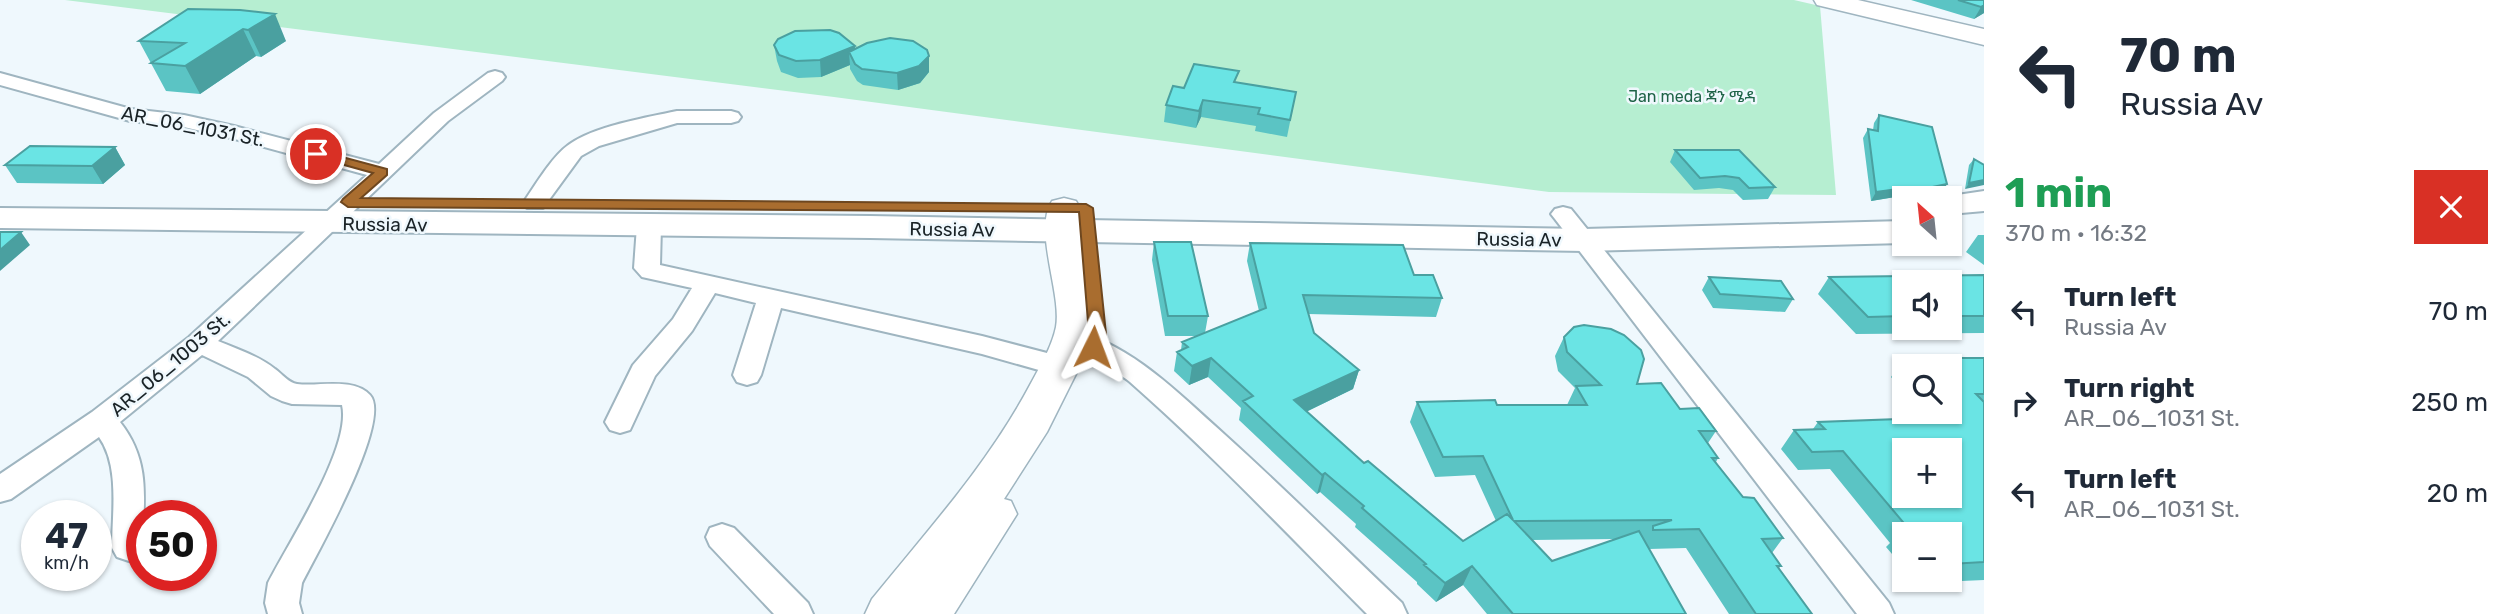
<!DOCTYPE html>
<meta charset="utf-8">
<style>
:root{--surface:#fff;--page:#f2f2f3;--text:#1f2937;--muted:#747a83}
body{margin:0;font-family:Rubik,"Noto Sans Ethiopic",sans-serif;background:var(--page);color:var(--text);height:100vh;display:flex;flex-direction:column;font-size:26px;white-space:nowrap}
*{box-sizing:border-box;margin:0}
p{font-size:23px;color:var(--muted)}
.icon{flex:none;width:38px;height:38px;fill:none;stroke:currentColor;stroke-width:2;stroke-linecap:round;stroke-linejoin:round}
.map{position:relative;flex:1;overflow:hidden}
.panel{display:flex;flex-direction:column;background:var(--surface);width:525px}
.panel>*{flex:none}
.guide{background:#fff;color:var(--text);overflow:hidden}
.needle{width:46px;rotate:333deg}
.tools{position:absolute;left:1892px;top:186px;display:grid;gap:14px}
.tools a{display:grid;place-items:center;width:70px;height:70px;border-radius:0px;background:var(--surface);box-shadow:0 2px 5px #0004;font-size:35px}
.speed{position:absolute;left:21px;top:500px;display:flex;gap:14px;font-size:35px;font-weight:700;text-align:center}
.speed>*{display:grid;place-content:center;width:91px;height:91px;border-radius:50%;background:var(--surface);box-shadow:0 2px 5px #0004;line-height:1}
.speed small{font-size:18px;font-weight:400}
.speed .limit{border:10px solid #d22;background:#fff;color:#111}
.pin{position:absolute;display:grid;place-items:center;width:60px;height:60px;color:#fff;margin:-30px;border:4px solid #fff;border-radius:50%;box-shadow:0 2px 7px #0007}
.me{position:absolute;width:77px;margin:-38px;rotate:3deg;stroke-linejoin:round;filter:drop-shadow(0 0 5px #0008)}
.turn{display:flex;align-items:center;gap:24px;height:147px;padding:0 21px;font-size:32px}
.turn .icon{width:91px;height:91px;stroke-width:2.5}
.turn b{display:block;font-size:49px;line-height:60px}
.round{display:grid;place-items:center;flex:none;width:74px;height:74px;border-radius:0px;background:var(--page)}
.overview{display:flex;align-items:center;justify-content:space-between;height:119px;padding:0 21px}
h1{font-size:42px;font-weight:700;line-height:52px;color:#1e9e55}
ul{padding:0;list-style:none}
li{display:flex;align-items:center;gap:21px;height:91px;padding:0 21px}
li div{flex:1}
li b{display:block;font-size:26px}
li em{font-style:normal}
main{display:flex;flex:1;min-height:0}
.map>svg:first-child{display:block}
.green{fill:#b6eed1}
.lines{fill:none;stroke-linecap:round;stroke-linejoin:round}
.minor-casing{stroke:#9fb5c0;stroke-width:4}
.secondary-casing{stroke:#9fb5c0;stroke-width:3}
.primary-casing{stroke:#9fb5c0;stroke-width:4}
.minor{fill:#fff;fill-rule:evenodd}
.secondary{fill:#fff;fill-rule:evenodd}
.primary{fill:#fff;fill-rule:evenodd}
.wall{fill:#5bc4c4;fill-rule:evenodd}
.shaded-wall{fill:#4aa0a0}
.building{fill:#6ae4e4;stroke:#4aa0a0;stroke-width:2;fill-rule:evenodd}
.route{fill:#a96d2f;stroke:#6e471f;stroke-width:2}
.labels{text-anchor:middle;stroke-width:5;stroke-linejoin:round;paint-order:stroke}
.far-park-label{font-size:16px;fill:#1e6347;stroke:#eff8fd}
.street-label{font-size:19px;fill:#1a2327;stroke:#eff8fd}
</style>
<main>
<div class="map">
<svg width="1984" height="614" viewBox="0 0 1984 614">
<rect width="100%" height="100%" fill="#eff8fd"/>
<path class="green" d="M 65,0 L 1794,0 L 1820,6 L 1836,195 L 1549,192 L 834,97 Z"/>
<g class="lines">
<g class="minor-casing">
<path id="minor" d="M 495,71 L 502,73 L 505,77 L 502,81 L 448,121 L 218,341 C 237,349 259,356 275,369 C 282,374 289,383 297,384 C 319,387 353,377 370,395 C 393,420 316,555 302,583 L 299,603 L 302,614 L 268,614 L 265,603 L 268,583 C 288,543 352,447 342,405 L 292,404 L 282,401 L 271,396 L 248,377 L 202,355 L 120,422 C 154,465 142,507 142,555 L 129,561 L 117,557 L 112,548 C 112,514 120,466 99,437 L 11,499 L 0,502 L 0,474 L 92,412 L 189,337 L 367,175 L 231,138 L 184,127 L 130,121 L 0,85 L 0,73 L 131,109 L 184,115 L 234,126 L 379,164 L 434,113 L 488,73 Z
M 677,111 L 731,111 L 738,113 L 741,117 L 738,121 L 731,123 L 677,123 L 599,146 L 581,156 L 543,208 L 527,208 L 523,203 C 534,187 552,157 567,146 C 593,126 645,118 677,111 Z
M 1563,207 L 1571,209 L 1889,603 L 1894,614 L 1857,614 L 1555,219 L 1551,214 L 1555,209 Z
M 649,219 L 657,221 L 661,226 L 660,265 L 982,336 L 1070,359 L 1074,366 L 1070,373 L 1060,376 L 982,354 L 781,308 L 761,375 L 757,382 L 747,385 L 737,382 L 733,375 L 756,303 L 715,293 L 692,331 L 655,376 L 630,430 L 620,433 L 610,430 L 605,422 L 633,365 L 673,319 L 692,288 L 642,277 L 634,268 L 637,226 L 641,221 Z
M 1071,329 C 1133,346 1177,392 1224,434 C 1285,489 1343,547 1402,603 L 1407,614 L 1367,614 C 1289,536 1213,455 1130,382 C 1114,368 1065,350 1057,338 L 1061,332 Z
M 722,524 L 734,528 L 808,603 L 813,614 L 774,614 L 710,546 L 706,537 L 710,528 Z"/>
</g>
<g class="secondary-casing">
<path id="secondary" d="M 1814,0 L 1858,0 L 1984,29 L 1984,45 L 1817,5 Z
M 1064,198 L 1076,201 L 1080,208 L 1080,232 L 1094,326 L 1080,366 L 1047,432 L 1004,499 L 1011,501 L 1017,514 L 954,614 L 865,614 L 872,599 C 928,530 988,464 1030,385 C 1039,368 1052,347 1056,327 C 1062,294 1033,230 1052,201 Z"/>
</g>
<g class="primary-casing">
<path id="primary" d="M 1984,191 L 1984,211 L 1950,214 L 1950,198 L 1937,198 Z
M 0,208 L 870,216 L 1584,229 L 1904,221 L 1904,243 L 1584,251 L 870,238 L 0,228 Z"/>
</g>
<use href="#minor" class="minor"/>
<use href="#secondary" class="secondary"/>
<use href="#primary" class="primary"/>
</g>
<path class="wall" d="M 1911,0 L 1984,0 L 1984,13 L 1974,19 Z
M 188,9 L 286,41 L 261,57 L 256,56 L 200,94 L 166,91 L 139,41 Z
M 774,45 L 855,49 L 929,72 L 920,83 L 898,90 L 863,85 L 857,81 L 850,69 L 850,65 L 821,77 L 798,78 L 781,72 L 777,61 Z
M 1238,83 L 1296,92 L 1287,137 L 1255,131 L 1256,126 L 1201,117 L 1196,128 L 1164,122 L 1166,105 L 1184,88 Z
M 1879,115 L 1947,184 L 1941,193 L 1917,198 L 1911,198 L 1907,195 L 1871,201 L 1863,138 L 1868,129 L 1873,130 L 1874,123 Z
M 115,147 L 125,165 L 103,184 L 17,183 L 5,165 Z
M 1675,150 L 1775,187 L 1768,199 L 1743,200 L 1733,190 L 1719,188 L 1694,190 L 1670,162 Z
M 1974,159 L 1984,165 L 1965,189 L 1969,165 Z
M 1978,235 L 1984,235 L 1984,265 L 1966,252 Z
M 1154,242 L 1208,316 L 1205,333 L 1259,311 L 1247,261 L 1250,243 L 1414,275 L 1442,298 L 1436,317 L 1308,314 L 1314,333 L 1359,370 L 1353,389 L 1306,412 L 1364,463 L 1463,541 L 1496,521 L 1475,475 L 1435,477 L 1410,422 L 1417,402 L 1497,405 L 1567,405 L 1575,388 L 1558,371 L 1555,356 L 1564,337 L 1637,384 L 1716,431 L 1708,443 L 1718,458 L 1716,462 L 1743,497 L 1783,538 L 1772,553 L 1781,566 L 1779,568 L 1812,614 L 1729,614 L 1686,548 L 1649,549 L 1686,614 L 1487,614 L 1463,585 L 1436,602 L 1417,584 L 1417,582 L 1355,527 L 1356,524 L 1320,492 L 1317,494 L 1239,420 L 1241,408 L 1208,377 L 1189,385 L 1174,371 L 1177,352 L 1181,350 L 1182,342 L 1199,336 L 1165,336 L 1152,260 ZM 1615,539 L 1552,561 L 1532,540 Z
M 1984,275 L 1984,333 L 1856,334 L 1818,294 L 1829,277 ZM 1904,282 L 1950,282 L 1950,327 L 1904,327 Z
M 1709,277 L 1793,299 L 1785,312 L 1713,308 L 1702,290 Z
M 1904,358 L 1984,358 L 1984,580 L 1917,583 L 1913,579 L 1950,579 L 1950,534 L 1904,534 L 1904,568 L 1886,547 L 1890,543 L 1830,469 L 1798,470 L 1781,449 L 1794,430 L 1813,429 L 1818,422 L 1925,418 L 1919,411 L 1950,411 L 1950,366 L 1904,366 L 1904,393 L 1891,377 Z"/>
<path class="shaded-wall" d="M 1984,5 L 1984,13 L 1974,19 L 1981,7 Z
M 275,14 L 286,41 L 261,57 L 248,30 Z
M 243,29 L 256,56 L 200,94 L 185,66 Z
M 855,46 L 856,62 L 849,52 L 850,65 L 821,77 L 820,60 Z
M 929,56 L 929,72 L 920,83 L 898,90 L 897,73 Z
M 1203,100 L 1201,117 L 1196,128 L 1199,111 Z
M 115,147 L 125,165 L 103,184 L 92,166 Z
M 1984,180 L 1984,185 L 1965,189 L 1969,183 Z
M 1947,184 L 1941,193 L 1913,198 L 1918,190 Z
M 1912,187 L 1907,195 L 1871,201 L 1876,192 Z
M 21,232 L 30,245 L 0,271 L 0,250 Z
M 1211,358 L 1208,377 L 1189,385 L 1192,366 Z
M 1359,370 L 1353,389 L 1289,420 L 1294,400 Z
M 1325,473 L 1320,492 L 1317,494 L 1322,475 Z
M 1472,566 L 1463,585 L 1436,602 L 1445,583 Z"/>
<path class="building" d="M 1958,0 L 1984,0 L 1984,5 L 1981,7 Z
M 188,9 L 240,10 L 275,14 L 248,30 L 243,29 L 185,66 L 151,63 L 185,43 L 139,41 Z
M 830,30 L 839,33 L 855,46 L 820,60 L 796,61 L 779,55 L 774,45 L 778,39 L 795,31 Z
M 890,38 L 913,41 L 927,50 L 929,56 L 919,66 L 897,73 L 862,69 L 855,64 L 849,52 L 867,43 Z
M 1194,64 L 1239,71 L 1234,82 L 1296,92 L 1290,120 L 1258,114 L 1260,108 L 1203,100 L 1199,111 L 1166,105 L 1173,86 L 1184,88 Z
M 1879,115 L 1932,127 L 1947,184 L 1918,190 L 1912,187 L 1876,192 L 1868,129 L 1878,131 Z
M 30,146 L 115,147 L 92,166 L 5,165 Z
M 1675,150 L 1739,150 L 1775,187 L 1749,188 L 1739,178 L 1725,176 L 1700,178 Z
M 1974,159 L 1984,165 L 1984,180 L 1969,183 Z
M 0,232 L 21,232 L 0,250 Z
M 1154,242 L 1191,242 L 1208,316 L 1168,316 Z
M 1250,243 L 1403,245 L 1414,275 L 1433,275 L 1442,298 L 1303,295 L 1314,333 L 1359,370 L 1294,400 L 1364,463 L 1368,461 L 1463,541 L 1507,514 L 1513,520 L 1483,456 L 1443,457 L 1417,402 L 1495,400 L 1497,405 L 1587,405 L 1576,386 L 1601,385 L 1567,352 L 1564,337 L 1574,327 L 1584,325 L 1611,329 L 1624,335 L 1641,350 L 1644,359 L 1637,384 L 1661,383 L 1680,409 L 1699,408 L 1716,431 L 1699,431 L 1718,458 L 1712,458 L 1743,497 L 1754,498 L 1783,538 L 1762,539 L 1781,566 L 1777,566 L 1812,614 L 1756,614 L 1699,529 L 1653,530 L 1653,526 L 1672,520 L 1514,521 L 1552,561 L 1639,531 L 1686,614 L 1513,614 L 1472,566 L 1445,583 L 1424,565 L 1426,564 L 1362,508 L 1364,506 L 1325,473 L 1322,475 L 1243,401 L 1253,396 L 1211,358 L 1192,366 L 1177,352 L 1188,347 L 1182,342 L 1266,308 Z
M 1984,275 L 1984,316 L 1950,316 L 1950,282 L 1904,282 L 1904,316 L 1868,317 L 1829,277 Z
M 1709,277 L 1781,281 L 1793,299 L 1720,294 Z
M 1904,358 L 1984,358 L 1984,394 L 1976,394 L 1984,402 L 1984,562 L 1950,564 L 1950,534 L 1907,534 L 1902,528 L 1908,528 L 1843,451 L 1812,452 L 1794,430 L 1825,429 L 1818,422 L 1954,417 L 1949,411 L 1950,366 L 1911,366 ZM 1904,450 L 1950,450 L 1950,495 L 1904,495 Z"/>
<path class="route" d="M 316,150 L 387,169 L 387,175 L 361,198 L 1086,204 L 1093,208 L 1106,334 L 1099,351 L 1088,351 L 1085,347 L 1089,334 L 1079,212 L 348,207 L 341,202 L 343,199 L 373,173 L 312,156 L 310,154 Z"/>
<g class="labels">
<g class="far-park-label">
<text x="1692" y="102">Jan meda ጃን ሜዳ</text>
</g>
<g class="street-label">
<text transform="translate(193 126) rotate(11)" y="7">AR_06_1031 St.</text>
<text transform="translate(385 224) rotate(1)" y="7">Russia Av</text>
<text transform="translate(952 229) rotate(1)" y="7">Russia Av</text>
<text transform="translate(1519 239) rotate(1)" y="7">Russia Av</text>
<text transform="translate(170 364) rotate(-40)" y="7">AR_06_1003 St.</text>
</g>
</g>
</svg>
<div class="tools">
<a><svg class="needle" viewBox="-14 -14 28 28"><path d="M0-13l5 13h-10z" fill="#e53935"/><path d="M0 13l5-13h-10z" fill="#747a83"/></svg></a>
<a><svg class="icon" aria-label="sound" viewBox="0 0 24 24"><path d="M4 9h4l5-4v14l-5-4H4zM17 9q2 3 0 6"/></svg></a>
<a><svg class="icon" aria-label="search" viewBox="0 0 24 24"><circle cx="10" cy="10" r="6"/><path d="M15 15l6 6"/></svg></a>
<a>+</a>
<a>−</a>
</div>
<div class="speed"><div>47<small>km/h</small></div><div class="limit">50</div></div>
<div class="pin" style="left:316px;top:154px;background:#d93025"><svg class="icon" aria-label="arrive" viewBox="0 0 24 24"><path d="M6 21V4h12l-3 4 3 4H6"/></svg></div>
<svg class="me" style="left:1093px;top:347px" viewBox="-20 -20 40 40"><path d="M0-17L14 15 0 8-14 15z" fill="#a96d2f" stroke="#fff" stroke-width="4"/></svg>
</div>
<section class="panel">
<div class="guide">
<div class="turn"><svg class="icon" aria-label="left" viewBox="0 0 24 24"><path d="M17 20v-9H6M10 6l-5 5 5 5"/></svg><div><b>70 m</b>Russia Av</div></div>
</div>
<div class="overview"><div><h1>1 min</h1><p>370 m · 16:32</p></div><a class="round" style="background:#d93025;color:#fff"><svg class="icon" aria-label="close" viewBox="0 0 24 24"><path d="M6 6l12 12M18 6L6 18"/></svg></a></div>
<ul>
<li><svg class="icon" aria-label="left" viewBox="0 0 24 24"><path d="M17 20v-9H6M10 6l-5 5 5 5"/></svg><div><b>Turn left</b><p>Russia Av</p></div><em>70 m</em></li>
<li><svg class="icon" aria-label="right" viewBox="0 0 24 24"><path d="M7 20v-9h11M14 6l5 5-5 5"/></svg><div><b>Turn right</b><p>AR_06_1031 St.</p></div><em>250 m</em></li>
<li><svg class="icon" aria-label="left" viewBox="0 0 24 24"><path d="M17 20v-9H6M10 6l-5 5 5 5"/></svg><div><b>Turn left</b><p>AR_06_1031 St.</p></div><em>20 m</em></li>
</ul>
</section>
</main>
